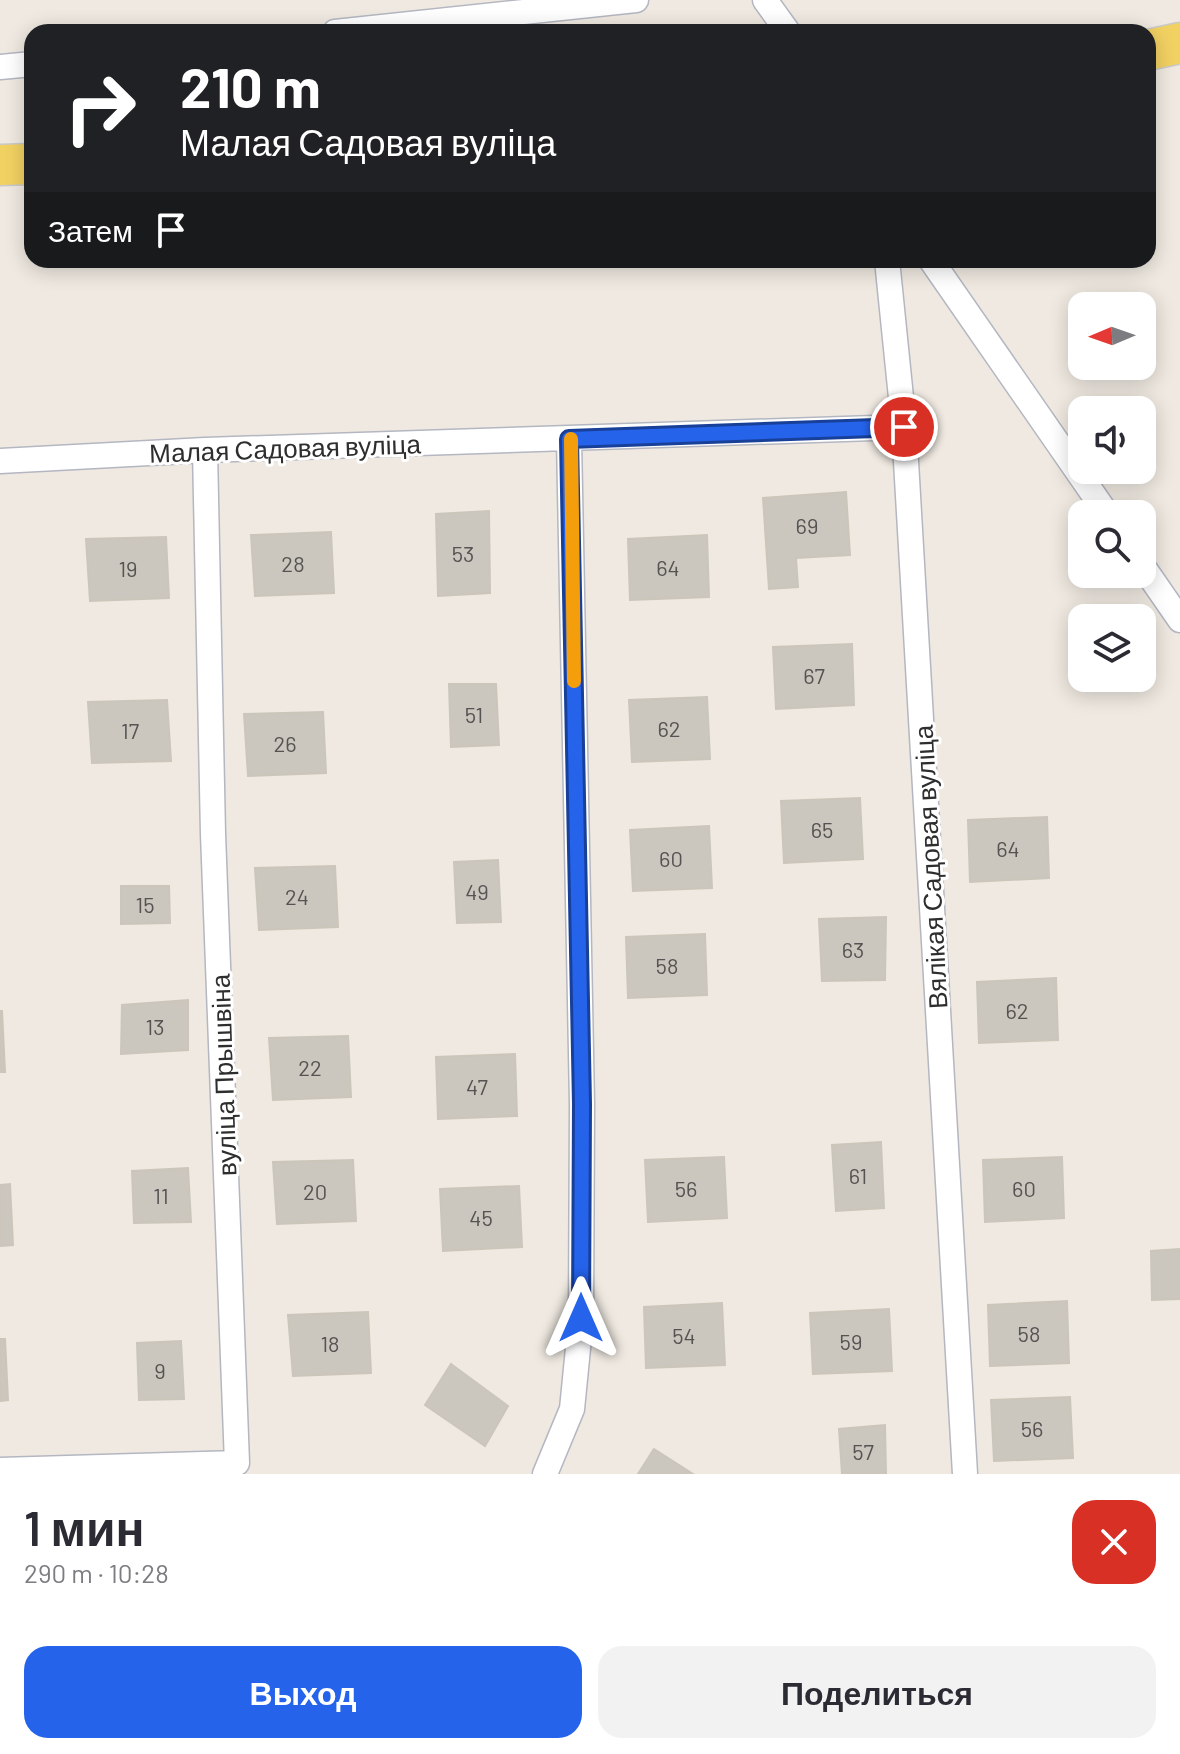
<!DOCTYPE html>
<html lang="ru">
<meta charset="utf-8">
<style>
:root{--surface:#fff;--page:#f2f2f3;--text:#2b2b33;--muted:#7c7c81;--accent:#2563eb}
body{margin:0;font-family:Barlow,sans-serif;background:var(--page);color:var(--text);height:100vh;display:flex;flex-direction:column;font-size:30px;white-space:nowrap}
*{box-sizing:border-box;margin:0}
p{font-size:26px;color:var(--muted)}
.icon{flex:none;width:44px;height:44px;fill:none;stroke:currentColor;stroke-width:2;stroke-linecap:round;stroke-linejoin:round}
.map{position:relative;height:1474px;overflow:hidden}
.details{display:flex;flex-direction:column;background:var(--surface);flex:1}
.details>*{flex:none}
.guide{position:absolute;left:24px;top:24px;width:1132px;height:244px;border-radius:24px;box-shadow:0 4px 20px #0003;background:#202124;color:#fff;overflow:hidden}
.needle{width:52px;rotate:268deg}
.buttons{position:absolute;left:1068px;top:292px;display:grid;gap:16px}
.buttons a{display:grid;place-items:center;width:88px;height:88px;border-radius:16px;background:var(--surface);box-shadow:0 4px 20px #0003;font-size:40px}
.pin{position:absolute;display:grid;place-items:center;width:68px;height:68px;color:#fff;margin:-34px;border:4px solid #fff;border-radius:50%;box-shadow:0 2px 8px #0007}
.me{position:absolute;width:88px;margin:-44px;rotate:0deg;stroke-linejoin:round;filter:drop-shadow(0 0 6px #0008)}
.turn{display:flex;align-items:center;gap:28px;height:168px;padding:0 24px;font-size:36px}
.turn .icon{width:104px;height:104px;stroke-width:2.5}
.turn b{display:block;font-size:56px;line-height:68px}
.then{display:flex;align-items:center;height:76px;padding:0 24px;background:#0003;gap:16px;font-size:30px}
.round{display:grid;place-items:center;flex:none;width:84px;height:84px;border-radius:24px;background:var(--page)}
.overview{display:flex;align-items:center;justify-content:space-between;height:136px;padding:0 24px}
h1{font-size:48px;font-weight:600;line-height:60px}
.action{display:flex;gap:16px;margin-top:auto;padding:16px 24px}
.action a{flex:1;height:92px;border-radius:24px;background:var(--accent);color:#fff;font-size:32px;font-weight:600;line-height:92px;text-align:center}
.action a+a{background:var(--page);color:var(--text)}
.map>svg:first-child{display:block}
.building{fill:#cbc7bf;stroke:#cbc5ba;stroke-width:2}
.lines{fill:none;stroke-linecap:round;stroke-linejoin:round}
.street-casing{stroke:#b4b7c1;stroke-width:27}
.primary-casing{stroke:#c9c9c9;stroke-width:43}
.street{stroke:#fff;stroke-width:24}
.primary{stroke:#f2d163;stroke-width:40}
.route-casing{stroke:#184099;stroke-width:20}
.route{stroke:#2563eb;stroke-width:14}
.slow{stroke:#f59e0b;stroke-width:14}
.labels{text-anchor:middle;stroke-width:6;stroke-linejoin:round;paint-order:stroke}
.number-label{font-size:22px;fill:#555452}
.street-label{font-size:26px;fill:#2e2e2e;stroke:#fff}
</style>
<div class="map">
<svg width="1180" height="1474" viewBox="0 0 1180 1474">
<rect width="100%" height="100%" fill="#efe9e1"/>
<path class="building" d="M 846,492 L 850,555 L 796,558 L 798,587 L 769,589 L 763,498 Z
M 489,511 L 490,593 L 438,596 L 436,514 Z
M 331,532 L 334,593 L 255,596 L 251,535 Z
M 707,535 L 709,597 L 630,600 L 628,539 Z
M 166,537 L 169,598 L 90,601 L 86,539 Z
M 852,644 L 854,705 L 776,709 L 773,647 Z
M 449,684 L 496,684 L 499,745 L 451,747 Z
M 707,697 L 710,759 L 632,762 L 629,700 Z
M 167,700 L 171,761 L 92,763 L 88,702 Z
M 323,712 L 326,773 L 248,776 L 244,714 Z
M 860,798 L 863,859 L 784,863 L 781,801 Z
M 1047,817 L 1049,878 L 970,882 L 968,820 Z
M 709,826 L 712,888 L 633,891 L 630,830 Z
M 498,860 L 501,922 L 457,923 L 454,862 Z
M 335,866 L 338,927 L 259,930 L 255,868 Z
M 121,886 L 169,886 L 170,923 L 121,924 Z
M 886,917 L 885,980 L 822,981 L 819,919 Z
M 705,934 L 707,995 L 628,998 L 626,937 Z
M 1056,978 L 1058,1040 L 979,1043 L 977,982 Z
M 188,1000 L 188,1050 L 121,1054 L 122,1005 Z
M 0,1011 L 2,1011 L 5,1072 L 0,1072 Z
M 348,1036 L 351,1097 L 273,1100 L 269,1038 Z
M 515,1054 L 517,1116 L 438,1119 L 436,1057 Z
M 881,1142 L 884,1208 L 836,1211 L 832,1145 Z
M 724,1157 L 727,1218 L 648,1222 L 645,1160 Z
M 1062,1157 L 1064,1218 L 985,1222 L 983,1160 Z
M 353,1160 L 356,1221 L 277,1224 L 273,1162 Z
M 188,1168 L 191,1222 L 134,1223 L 132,1171 Z
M 10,1184 L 13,1245 L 0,1246 L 0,1185 Z
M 519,1186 L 522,1247 L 443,1251 L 440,1189 Z
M 1180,1249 L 1180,1299 L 1152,1300 L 1151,1251 Z
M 1067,1301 L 1069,1363 L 990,1366 L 988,1305 Z
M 722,1303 L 725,1365 L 646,1368 L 644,1307 Z
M 889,1309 L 892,1371 L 813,1374 L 810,1313 Z
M 368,1312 L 371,1373 L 293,1376 L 288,1315 Z
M 0,1339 L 5,1339 L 8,1400 L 0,1401 Z
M 181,1341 L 184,1399 L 139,1400 L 137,1343 Z
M 451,1364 L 508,1406 L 485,1446 L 425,1405 Z
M 1070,1397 L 1073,1458 L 994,1461 L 991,1400 Z
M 885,1425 L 886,1474 L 842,1474 L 839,1429 Z
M 654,1449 L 693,1474 L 638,1474 Z"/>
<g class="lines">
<g class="street-casing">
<path id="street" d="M 765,0 L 788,32
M 335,32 L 636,0
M 0,67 L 32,64
M 887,260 L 904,427 L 965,1474
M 931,260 L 1107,514
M 0,461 L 205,450 L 904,427
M 1142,565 L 1180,620
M 0,1470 L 237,1463 L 213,834 L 205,450
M 545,1474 L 572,1409 L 581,1318 L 582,1104 L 569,439"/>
</g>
<g class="primary-casing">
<path id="primary" d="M 1148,50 L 1180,43
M 0,165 L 32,164"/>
</g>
<use href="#street" class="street"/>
<use href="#primary" class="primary"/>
</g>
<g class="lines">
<g class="route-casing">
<path id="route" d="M 581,1318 L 582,1104 L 569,439 L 904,427"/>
</g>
<use href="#route" class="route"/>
<path class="slow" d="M 571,439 L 574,681"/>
</g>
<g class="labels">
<g class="number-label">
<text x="807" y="534">69</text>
<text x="463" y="562">53</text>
<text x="293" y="572">28</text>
<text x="668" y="576">64</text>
<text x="128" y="577">19</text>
<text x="814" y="684">67</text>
<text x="474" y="723">51</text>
<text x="669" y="737">62</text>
<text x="130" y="739">17</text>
<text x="285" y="752">26</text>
<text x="822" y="838">65</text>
<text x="1008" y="857">64</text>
<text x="671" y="867">60</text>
<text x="477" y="900">49</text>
<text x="297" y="905">24</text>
<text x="145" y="913">15</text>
<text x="853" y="958">63</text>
<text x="667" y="974">58</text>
<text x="1017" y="1019">62</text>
<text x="155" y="1035">13</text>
<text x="310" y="1076">22</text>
<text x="477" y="1095">47</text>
<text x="858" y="1184">61</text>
<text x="686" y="1197">56</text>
<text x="1024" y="1197">60</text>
<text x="315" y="1200">20</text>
<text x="161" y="1204">11</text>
<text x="481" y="1226">45</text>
<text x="1029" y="1342">58</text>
<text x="684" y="1344">54</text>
<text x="851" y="1350">59</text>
<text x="330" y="1352">18</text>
<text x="160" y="1379">9</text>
<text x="1032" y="1437">56</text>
<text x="863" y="1460">57</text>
</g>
<g class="street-label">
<text transform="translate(285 449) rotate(-2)" y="9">Малая Садовая вуліца</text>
<text transform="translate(931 867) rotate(-93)" y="9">Вялікая Садовая вуліца</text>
<text transform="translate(224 1075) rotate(-92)" y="9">вуліца Прышвіна</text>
</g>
</g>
</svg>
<div class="buttons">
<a><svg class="needle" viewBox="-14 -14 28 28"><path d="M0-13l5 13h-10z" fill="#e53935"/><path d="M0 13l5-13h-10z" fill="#7c7c81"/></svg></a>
<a><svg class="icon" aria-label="sound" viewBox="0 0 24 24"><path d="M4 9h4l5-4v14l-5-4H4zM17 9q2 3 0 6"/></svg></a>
<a><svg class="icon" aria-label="search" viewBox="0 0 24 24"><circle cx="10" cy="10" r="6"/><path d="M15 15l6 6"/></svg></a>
<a><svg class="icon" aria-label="layers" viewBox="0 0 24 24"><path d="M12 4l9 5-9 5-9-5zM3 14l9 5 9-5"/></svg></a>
</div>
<div class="pin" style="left:904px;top:427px;background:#d93025"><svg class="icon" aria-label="arrive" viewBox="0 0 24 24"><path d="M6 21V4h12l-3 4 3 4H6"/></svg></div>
<svg class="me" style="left:581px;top:1318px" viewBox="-20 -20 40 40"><path d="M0-17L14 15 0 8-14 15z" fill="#2563eb" stroke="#fff" stroke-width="4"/></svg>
<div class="guide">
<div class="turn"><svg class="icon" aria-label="right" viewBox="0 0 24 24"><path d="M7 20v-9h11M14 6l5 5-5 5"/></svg><div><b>210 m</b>Малая Садовая вуліца</div></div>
<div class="then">Затем<svg class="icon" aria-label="arrive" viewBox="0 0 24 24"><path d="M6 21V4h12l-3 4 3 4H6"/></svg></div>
</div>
</div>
<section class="details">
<div class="overview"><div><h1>1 мин</h1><p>290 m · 10:28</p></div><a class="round" style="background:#d93025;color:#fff"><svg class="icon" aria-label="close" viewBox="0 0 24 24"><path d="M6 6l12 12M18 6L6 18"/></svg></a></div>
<div class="action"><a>Выход</a><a>Поделиться</a></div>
</section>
